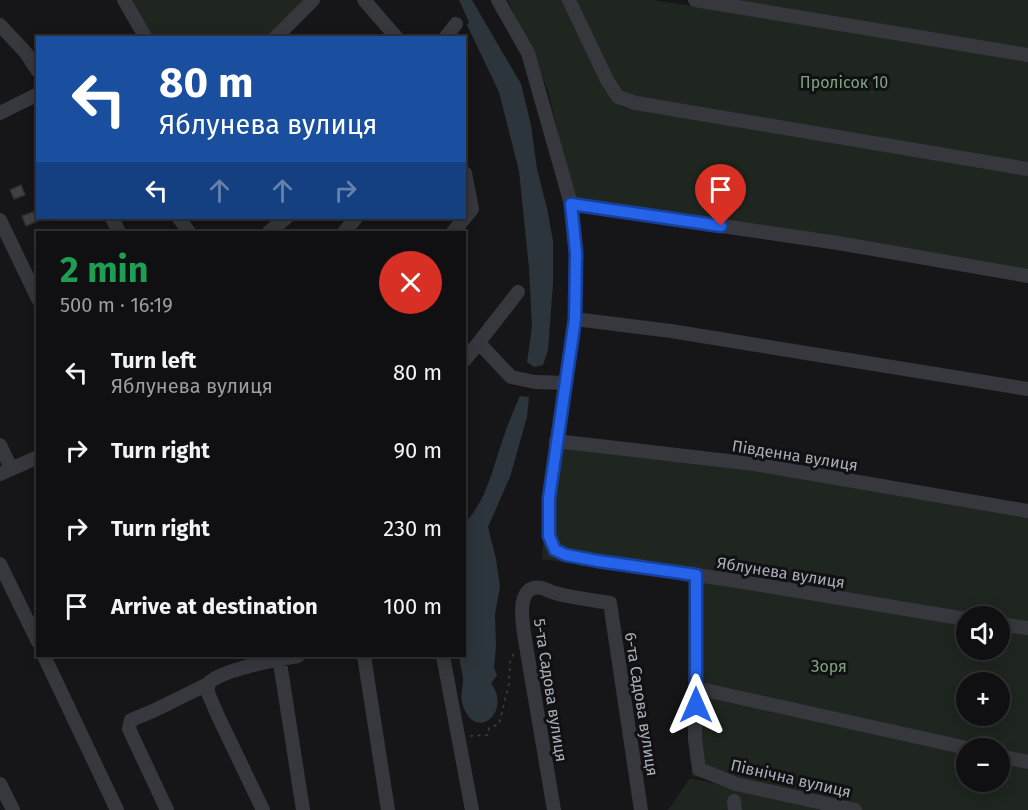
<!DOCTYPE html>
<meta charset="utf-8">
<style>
:root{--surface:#101012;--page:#1e1e20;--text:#f1f3f6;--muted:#9c9d9f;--line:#303032}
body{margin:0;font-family:"Fira Sans",sans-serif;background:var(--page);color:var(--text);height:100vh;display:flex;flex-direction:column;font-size:22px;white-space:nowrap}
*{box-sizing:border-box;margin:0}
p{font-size:20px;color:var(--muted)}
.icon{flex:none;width:33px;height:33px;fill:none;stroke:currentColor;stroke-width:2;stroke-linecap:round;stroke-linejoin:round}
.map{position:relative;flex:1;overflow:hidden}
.panel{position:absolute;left:36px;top:231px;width:430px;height:426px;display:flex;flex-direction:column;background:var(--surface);border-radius:0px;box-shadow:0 3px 15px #0003,0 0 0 2px var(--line)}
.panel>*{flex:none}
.hud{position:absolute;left:36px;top:36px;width:430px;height:183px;border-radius:0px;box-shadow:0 3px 15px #0003,0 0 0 2px var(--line);background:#1a4fa0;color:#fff;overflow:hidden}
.tools{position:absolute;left:956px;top:606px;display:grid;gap:12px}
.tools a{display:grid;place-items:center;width:54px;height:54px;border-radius:50%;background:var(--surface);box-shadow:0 3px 15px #0003,0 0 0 2px var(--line);font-size:30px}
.pin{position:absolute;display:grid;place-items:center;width:51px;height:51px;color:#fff;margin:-62px -26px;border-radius:50% 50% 50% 0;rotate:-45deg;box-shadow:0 0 6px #0007}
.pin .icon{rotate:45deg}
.me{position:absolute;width:66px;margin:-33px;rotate:0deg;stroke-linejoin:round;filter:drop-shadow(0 0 4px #0008)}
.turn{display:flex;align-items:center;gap:21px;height:126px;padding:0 24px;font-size:27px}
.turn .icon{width:78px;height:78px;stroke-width:2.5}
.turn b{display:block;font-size:42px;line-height:51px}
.lanes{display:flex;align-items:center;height:57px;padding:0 24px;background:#0003;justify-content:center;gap:30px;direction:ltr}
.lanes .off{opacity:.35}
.round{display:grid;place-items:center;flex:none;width:63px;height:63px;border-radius:32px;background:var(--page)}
.overview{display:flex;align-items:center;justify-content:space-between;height:102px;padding:0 24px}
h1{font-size:36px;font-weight:700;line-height:45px;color:#1e9e55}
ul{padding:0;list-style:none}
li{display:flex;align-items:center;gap:18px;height:78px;padding:0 24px}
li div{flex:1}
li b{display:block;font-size:22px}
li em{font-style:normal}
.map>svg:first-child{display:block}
.green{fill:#1e261f;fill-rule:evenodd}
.water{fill:#2c353c}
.building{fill:#404145;stroke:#303034;stroke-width:1.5}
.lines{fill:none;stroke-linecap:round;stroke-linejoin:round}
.path{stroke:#3d3f44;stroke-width:1.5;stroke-dasharray:3 4.5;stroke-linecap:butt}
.minor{stroke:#37383d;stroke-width:14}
.route-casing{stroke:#184099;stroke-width:15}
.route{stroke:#2563eb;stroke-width:10}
.labels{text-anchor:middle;stroke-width:6;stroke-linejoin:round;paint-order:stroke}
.park-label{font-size:16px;fill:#7fa381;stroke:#111113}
.street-label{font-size:16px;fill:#a8adb8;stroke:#111113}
</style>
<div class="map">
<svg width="1028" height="810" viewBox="0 0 1028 810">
<rect width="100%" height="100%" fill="#161618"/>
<path class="green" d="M 132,0 L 305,0 L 268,38 L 154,37 Z
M 508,0 L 564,0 L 608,95 L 623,107 L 1028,174 L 1028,272 L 573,197 L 548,90 Z
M 577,0 L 654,0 L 1028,59 L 1028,163 L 625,95 L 608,74 L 597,43 Z
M 720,0 L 1028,0 L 1028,51 Z
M 552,436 L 1028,507 L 1028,810 L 839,810 L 692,776 L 692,588 L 684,579 L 542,559 ZM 966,616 L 999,616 L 999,650 L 966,650 ZM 966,682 L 999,682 L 999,716 L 966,716 ZM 966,748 L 999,748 L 999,782 L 966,782 Z
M 690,778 L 831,810 L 668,810 Z"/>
<path class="water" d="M 459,0 L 472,0 L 521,84 L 531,125 L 537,169 L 547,208 L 553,241 L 553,283 L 548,350 L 543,365 L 534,367 L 527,362 L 532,327 L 529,268 L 519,171 L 499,92 L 467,25 L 469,22 Z
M 520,396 L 529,397 L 527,417 L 510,477 L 488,527 L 496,559 L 500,587 L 495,614 L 496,647 L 494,667 L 497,676 L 491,683 C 513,713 474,744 462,703 C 460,696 463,687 463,679 C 462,671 460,663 459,656 L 465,656 L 465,523 C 489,497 494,462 506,430 C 510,419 515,407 520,396 Z"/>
<path class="building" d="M 21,185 L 25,195 L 14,199 L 10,190 Z
M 33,212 L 37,221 L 26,226 L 22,216 Z"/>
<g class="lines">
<path class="path" d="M 470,736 L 488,735 L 489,728 L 499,724 L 509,684 L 510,662 L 514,653"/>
<path class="minor" d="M 124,0 L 146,38
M 364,0 L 397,38
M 498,0 L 528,53 L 571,204 L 576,253 L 575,319 L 549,498 L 549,535 L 555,550 L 566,555 L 599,561 L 731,580 L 966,619
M 569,0 L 607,80 L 618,97 L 636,103 L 1028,169
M 695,0 L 1028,55
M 0,25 L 26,53 L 38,71
M 275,38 L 313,0
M 445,38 L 456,24
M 0,113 L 38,94
M 571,204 L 838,243 L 1028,276
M 112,218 L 119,232
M 179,218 L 189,232
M 0,220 L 38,299
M 269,232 L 286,218
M 344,232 L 356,218
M 453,232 L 472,209 L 465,173
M 575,319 L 671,331 L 1028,389
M 479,343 L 511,377 L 535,382 L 565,383
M 465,360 L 518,292
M 556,441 L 754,464 L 1028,511
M 0,445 L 11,468
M 0,474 L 38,457
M 0,564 L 38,642
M 696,575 L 695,739 L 699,769 L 736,784 L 855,810
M 999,624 L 1028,628
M 44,656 L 117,810
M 279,656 L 303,810
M 364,656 L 388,810
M 443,656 L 472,810
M 696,688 L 967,748
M 999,756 L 1028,762
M 0,784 L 13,810
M 734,801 L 735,810
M 167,810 L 129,729 L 131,720 L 153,711 L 208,684
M 263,810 L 218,716 L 208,693 L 208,684 C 219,670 279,659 298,656
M 554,810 L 525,640 C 523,625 514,583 542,588 C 546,589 550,592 555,593 C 573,598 592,600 610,603 L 641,810"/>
</g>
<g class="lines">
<g class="route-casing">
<path id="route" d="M 696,705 L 696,575 L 598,561 L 566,555 L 555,550 L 549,536 L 549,498 L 575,319 L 576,253 L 571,204 L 721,226"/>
</g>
<use href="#route" class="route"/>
</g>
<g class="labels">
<g class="park-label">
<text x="844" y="88">Пролісок 10</text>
<text x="829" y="672">Зоря</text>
</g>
<g class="street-label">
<text transform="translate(795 455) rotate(9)" y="6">Південна вулиця</text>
<text transform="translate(781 572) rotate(9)" y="6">Яблунева вулиця</text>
<text transform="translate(551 690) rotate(81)" y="6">5-та Садова вулиця</text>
<text transform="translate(642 704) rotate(81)" y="6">6-та Садова вулиця</text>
<text transform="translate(791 778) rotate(13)" y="6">Північна вулиця</text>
</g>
</g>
</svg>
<div class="tools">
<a><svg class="icon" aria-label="sound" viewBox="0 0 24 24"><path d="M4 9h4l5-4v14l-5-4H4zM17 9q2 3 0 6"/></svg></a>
<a>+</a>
<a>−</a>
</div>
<div class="pin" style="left:721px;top:226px;background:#d93025"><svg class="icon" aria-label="arrive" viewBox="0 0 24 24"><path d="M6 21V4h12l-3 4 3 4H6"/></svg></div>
<svg class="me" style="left:696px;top:705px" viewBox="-20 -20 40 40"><path d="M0-17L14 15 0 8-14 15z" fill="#2563eb" stroke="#fff" stroke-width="4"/></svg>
<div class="hud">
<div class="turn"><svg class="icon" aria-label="left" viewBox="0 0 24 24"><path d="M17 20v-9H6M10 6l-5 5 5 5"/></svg><div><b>80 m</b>Яблунева вулиця</div></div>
<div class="lanes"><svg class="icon" aria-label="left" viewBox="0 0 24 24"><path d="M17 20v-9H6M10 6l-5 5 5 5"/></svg><svg class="icon off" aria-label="ahead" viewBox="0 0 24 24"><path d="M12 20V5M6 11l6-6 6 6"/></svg><svg class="icon off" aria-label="ahead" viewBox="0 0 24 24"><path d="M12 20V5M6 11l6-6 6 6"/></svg><svg class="icon off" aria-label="right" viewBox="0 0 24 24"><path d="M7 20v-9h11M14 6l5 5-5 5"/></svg></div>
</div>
<section class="panel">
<div class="overview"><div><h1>2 min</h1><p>500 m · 16:19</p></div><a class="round" style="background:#d93025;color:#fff"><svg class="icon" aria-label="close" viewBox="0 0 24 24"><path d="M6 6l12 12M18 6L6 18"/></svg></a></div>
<ul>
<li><svg class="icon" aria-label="left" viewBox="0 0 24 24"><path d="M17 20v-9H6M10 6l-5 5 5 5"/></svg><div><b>Turn left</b><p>Яблунева вулиця</p></div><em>80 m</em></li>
<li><svg class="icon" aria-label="right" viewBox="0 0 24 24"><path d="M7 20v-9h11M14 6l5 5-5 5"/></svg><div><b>Turn right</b></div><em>90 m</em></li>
<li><svg class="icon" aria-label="right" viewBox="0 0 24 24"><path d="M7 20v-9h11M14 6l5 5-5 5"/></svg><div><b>Turn right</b></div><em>230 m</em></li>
<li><svg class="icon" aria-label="arrive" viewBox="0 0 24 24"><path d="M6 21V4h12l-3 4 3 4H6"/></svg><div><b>Arrive at destination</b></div><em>100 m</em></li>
</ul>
</section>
</div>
